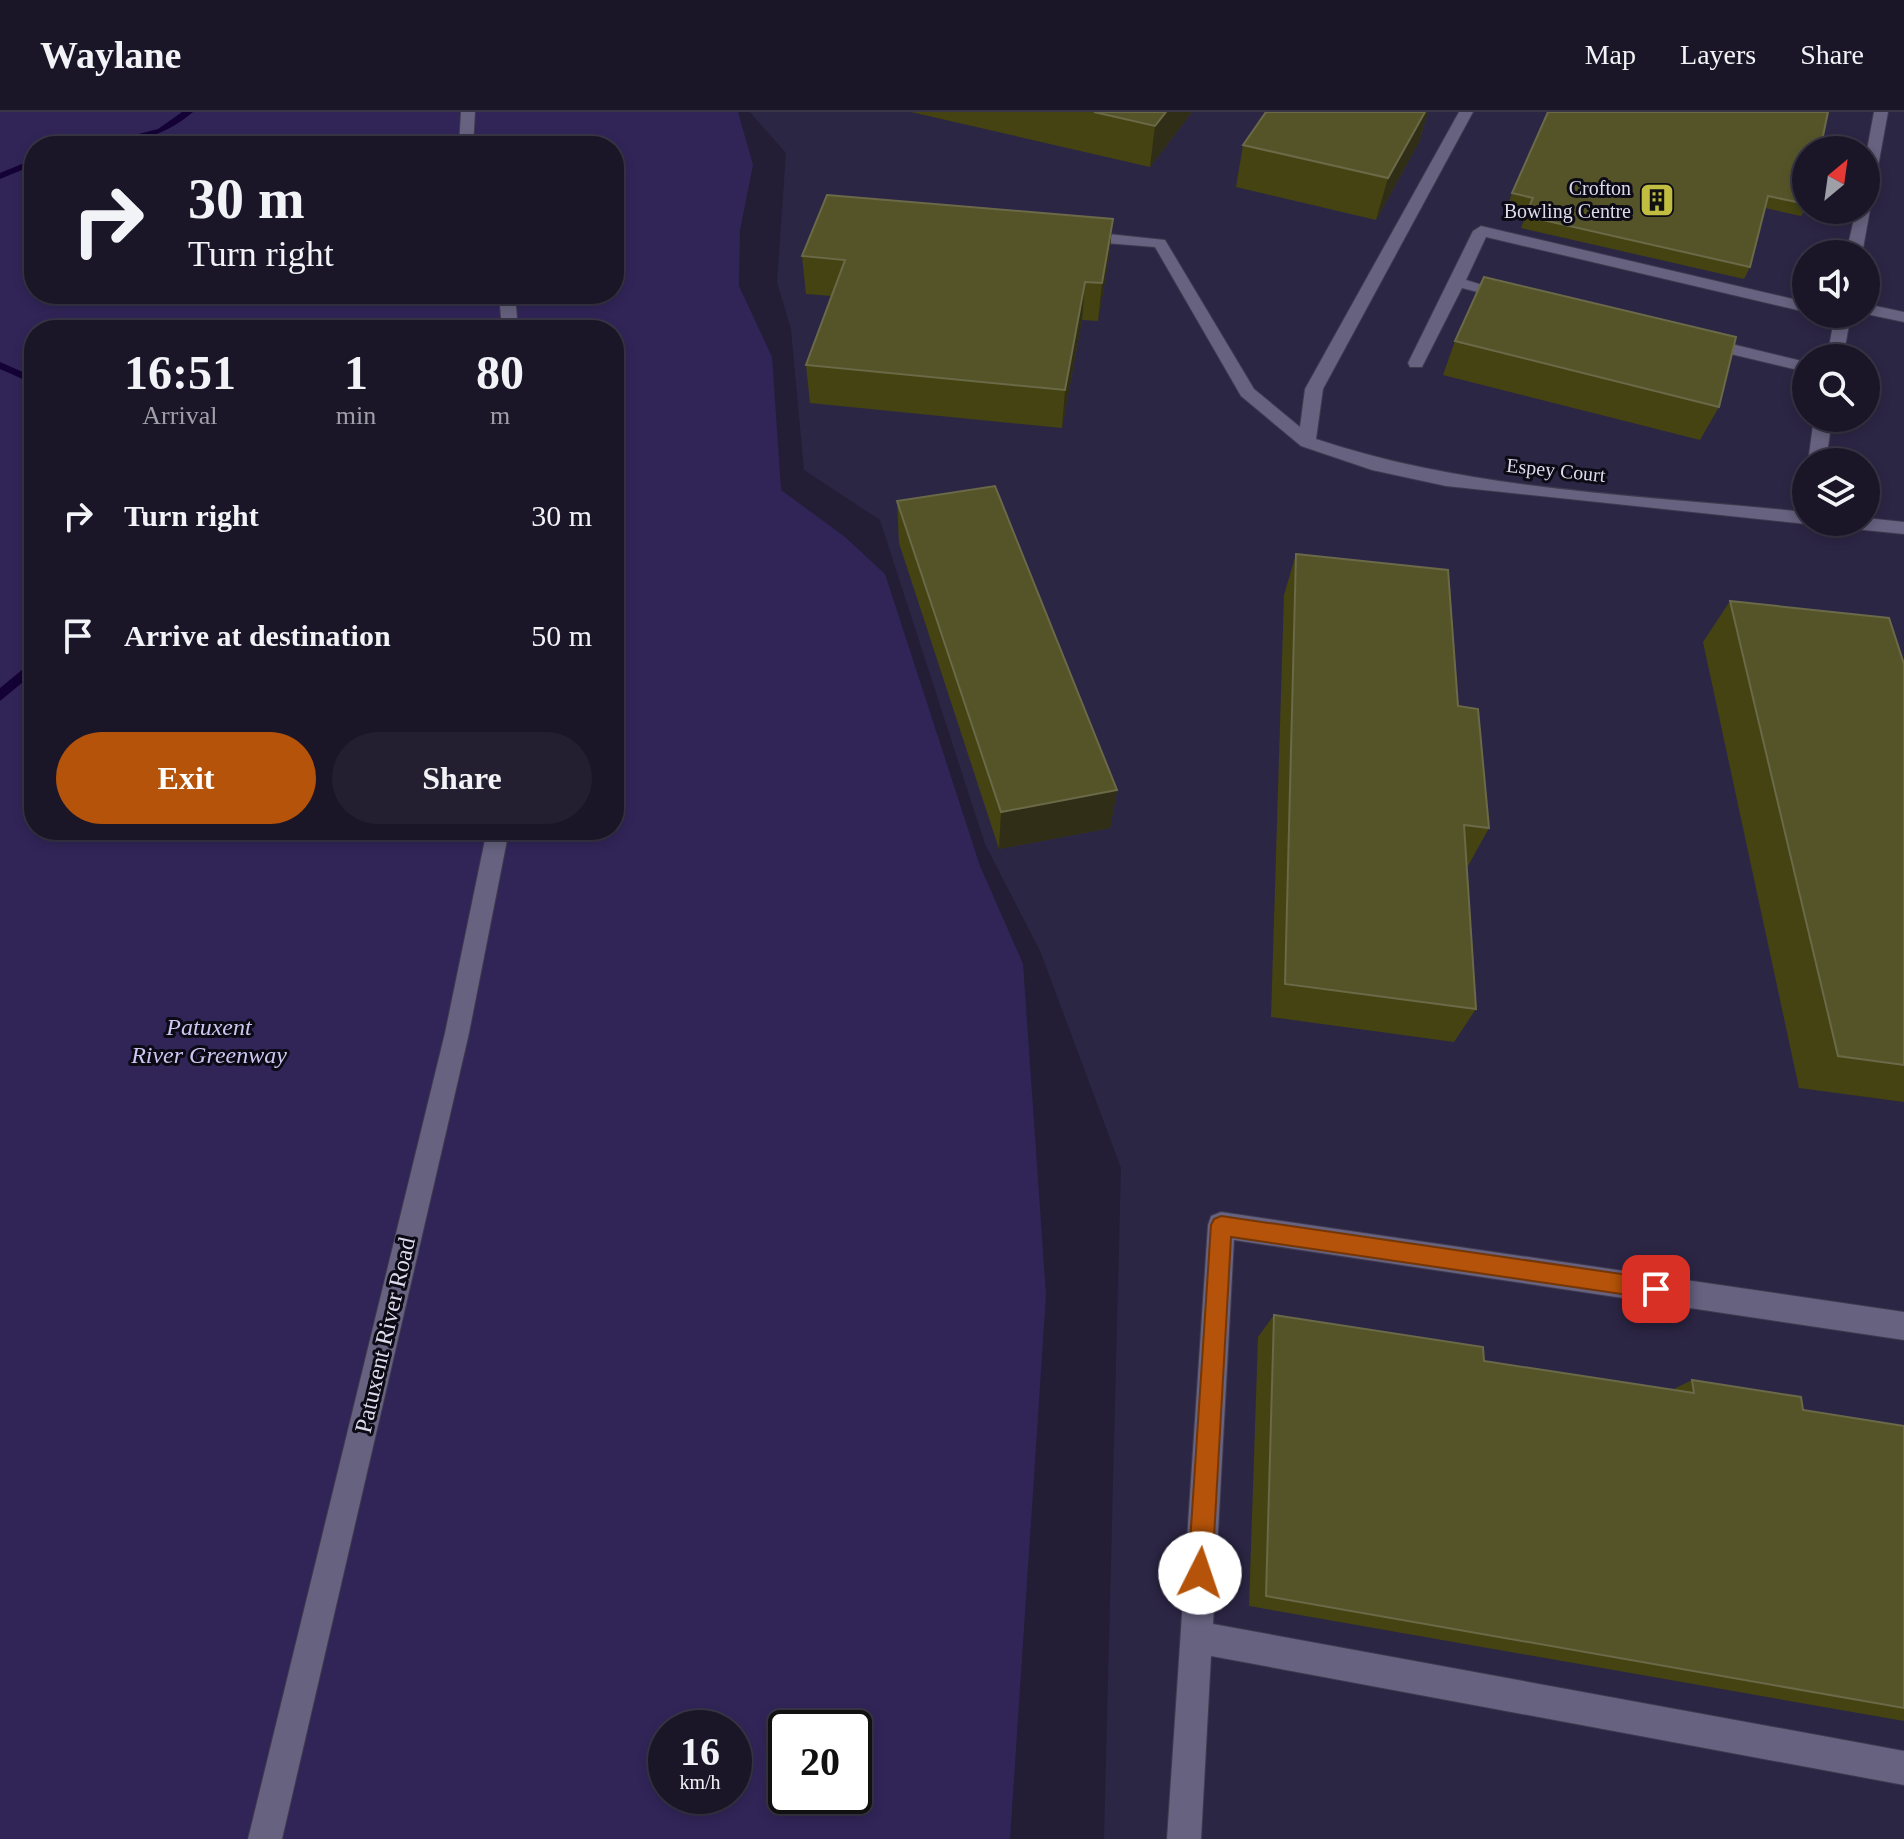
<!DOCTYPE html>
<style>
:root{--surface:#1a1628;--page:#231f30;--text:#f1f3f6;--muted:#9f9fa8;--line:#383545;--accent:#b45309}
body{margin:0;font-family:Georgia,serif;background:var(--page);color:var(--text);height:100vh;display:flex;flex-direction:column;font-size:30px;white-space:nowrap}
*{box-sizing:border-box;margin:0}
p{font-size:26px;color:var(--muted)}
.icon{flex:none;width:44px;height:44px;fill:none;stroke:currentColor;stroke-width:2;stroke-linecap:round;stroke-linejoin:round}
.map{position:relative;flex:1;overflow:hidden}
.side{position:absolute;left:24px;top:208px;width:600px;height:520px;display:flex;flex-direction:column;background:var(--surface);border-radius:32px;box-shadow:0 4px 12px #0003,0 0 0 2px var(--line)}
.side>*{flex:none}
.banner{position:absolute;left:24px;top:24px;width:600px;height:168px;border-radius:32px;box-shadow:0 4px 12px #0003,0 0 0 2px var(--line);background:#1a1628;color:var(--text);overflow:hidden}
.needle{width:52px;rotate:29deg}
.tools{position:absolute;left:1792px;top:24px;display:grid;gap:16px}
.tools a{display:grid;place-items:center;width:88px;height:88px;border-radius:50%;background:var(--surface);box-shadow:0 4px 12px #0003,0 0 0 2px var(--line);font-size:40px}
.speed{position:absolute;left:648px;top:1598px;display:flex;gap:16px;font-size:40px;font-weight:700;text-align:center}
.speed>*{display:grid;place-content:center;width:104px;height:104px;border-radius:50%;background:var(--surface);box-shadow:0 4px 12px #0003,0 0 0 2px var(--line);line-height:1}
.speed small{font-size:20px;font-weight:400}
.speed .limit{border:4px solid #111;border-radius:12px;background:#fff;color:#111}
.pin{position:absolute;display:grid;place-items:center;width:68px;height:68px;color:#fff;margin:-34px;border-radius:16px;box-shadow:0 4px 12px #0006}
.me{position:absolute;width:88px;margin:-44px;rotate:4deg;stroke-linejoin:round;filter:drop-shadow(0 0 6px #0008)}
.turn{display:flex;align-items:center;gap:28px;height:168px;padding:0 32px;font-size:36px}
.turn .icon{width:104px;height:104px;stroke-width:2.5}
.turn b{display:block;font-size:56px;line-height:68px}
.eta{display:flex;justify-content:space-evenly;align-items:center;height:136px;text-align:center}
.eta b{font-size:48px;font-weight:700;line-height:56px}
.cta{display:flex;gap:16px;margin-top:auto;padding:16px 32px}
.cta a{flex:1;height:92px;border-radius:48px;background:var(--accent);color:#fff;font-size:32px;font-weight:700;line-height:92px;text-align:center}
.cta a+a{background:var(--page);color:var(--text)}
ul{padding:0;list-style:none}
li{display:flex;align-items:center;gap:24px;height:120px;padding:0 32px}
li div{flex:1}
li b{display:block;font-size:30px}
li em{font-style:normal}
header{display:flex;align-items:center;gap:48px;box-sizing:border-box;height:112px;padding:0 40px;background:var(--surface);border-bottom:2px solid var(--line)}
header strong{font-size:38px}
nav{display:flex;gap:44px;margin-inline-start:auto;font-size:28px}
.map>svg:first-child{display:block}
.built{fill:#2c2645;fill-rule:evenodd}
.green{fill:#312558;fill-rule:evenodd}
.lines{fill:none;stroke-linecap:round;stroke-linejoin:round}
.stream{fill:#140235;fill-rule:evenodd}
.minor-casing{stroke:#3f3a4f;stroke-width:2}
.minor{fill:#66627f;fill-rule:evenodd}
.wall{fill:#444311}
.shaded-wall{fill:#302e16}
.building{fill:#555429;stroke:#6a6948;stroke-width:2}
.route{fill:#b45309;stroke:#753606;stroke-width:2}
.labels{text-anchor:middle;stroke-width:6;stroke-linejoin:round;paint-order:stroke}
.far-poi-label{font-size:20px;fill:#dddbec;stroke:#0c0a15;text-anchor:end}
.far-street-label{font-size:20px;fill:#dddbec;stroke:#0c0a15}
.park-label{font-size:24px;font-style:italic;fill:#cdc7f2;stroke:#0c0a15}
.street-label{font-size:24px;fill:#dddbec;stroke:#0c0a15}
</style>
<header>
<strong>Waylane</strong>
<nav><a>Map</a><a>Layers</a><a>Share</a></nav>
</header>
<div class="map">
<svg width="1904" height="1727" viewBox="0 0 1904 1727">
<rect width="100%" height="100%" fill="#231e36"/>
<path class="built" d="M 750,0 L 1904,0 L 1904,1727 L 1104,1727 L 1121,1056 L 1041,841 L 985,732 L 880,408 L 804,358 L 791,217 L 777,170 L 786,41 ZM 1806,38 L 1866,38 L 1866,98 L 1806,98 ZM 1806,142 L 1866,142 L 1866,202 L 1806,202 ZM 1806,246 L 1866,246 L 1866,306 L 1806,306 ZM 1806,350 L 1866,350 L 1866,410 L 1806,410 Z"/>
<path class="green" d="M 0,0 L 738,0 L 753,53 L 740,118 L 739,174 L 772,245 L 781,378 L 845,425 L 885,462 L 980,754 L 1023,852 L 1046,1183 L 1010,1727 L 0,1727 ZM 34,34 L 614,34 L 614,182 L 34,182 ZM 34,218 L 614,218 L 614,718 L 34,718 ZM 666,1616 L 734,1616 L 734,1684 L 666,1684 ZM 786,1616 L 854,1616 L 854,1684 L 786,1684 Z"/>
<g class="lines">
<path class="stream" d="M 182,0 L 193,0 C 166,24 128,34 92,34 L 158,17 Z
M 34,47 L 34,53 L 0,67 L 0,61 Z
M 0,250 L 34,265 L 34,272 L 0,257 Z
M 34,548 L 34,561 L 0,589 L 0,576 Z"/>
<g class="minor-casing">
<path id="minor" d="M 461,0 L 475,0 L 473,34 L 459,34 Z
M 1459,0 L 1473,0 L 1323,277 L 1316,327 C 1470,379 1644,383 1806,400 L 1806,410 L 1813,410 L 1806,412 L 1446,374 L 1372,358 L 1301,334 L 1241,284 L 1155,135 L 1080,129 L 1072,124 L 1080,119 L 1165,128 L 1254,277 L 1300,315 L 1305,277 Z
M 1874,0 L 1888,0 L 1873,82 L 1866,86 L 1866,43 Z
M 1866,94 L 1870,98 L 1862,142 L 1846,142 L 1856,98 L 1866,98 Z
M 1481,114 L 1806,190 L 1806,200 L 1486,125 L 1466,168 L 1516,183 L 1508,188 L 1462,176 L 1424,251 L 1422,255 L 1410,255 L 1408,251 L 1473,119 Z
M 499,182 L 515,182 L 518,218 L 502,218 Z
M 1866,192 L 1904,200 L 1904,210 L 1866,202 Z
M 1835,202 L 1851,202 L 1843,246 L 1827,246 Z
M 1703,225 L 1806,250 L 1806,260 L 1697,234 L 1697,226 Z
M 1814,306 L 1832,306 L 1826,350 L 1808,350 Z
M 1866,406 L 1904,410 L 1904,422 L 1844,416 L 1835,410 L 1866,410 Z
M 487,718 L 509,718 L 469,921 L 282,1727 L 248,1727 L 445,921 Z
M 1221,1100 L 1904,1200 L 1904,1228 L 1234,1128 L 1213,1512 L 1904,1639 L 1904,1673 L 1211,1544 L 1201,1727 L 1167,1727 L 1208,1113 L 1211,1104 Z"/>
</g>
<use href="#minor" class="minor"/>
</g>
<path class="wall" d="M 911,0 L 1192,0 L 1150,55 Z
M 1266,0 L 1428,0 L 1419,30 L 1376,108 L 1236,75 L 1243,33 Z
M 1806,38 L 1806,96 L 1801,104 L 1765,96 L 1750,155 L 1744,167 L 1521,116 L 1528,97 L 1508,92 L 1512,81 Z
M 1113,107 L 1109,145 L 1098,209 L 1082,208 L 1062,316 L 810,291 L 806,253 L 832,184 L 806,182 L 802,144 Z
M 1455,229 L 1719,295 L 1700,328 L 1443,263 Z
M 897,389 L 1117,678 L 1110,716 L 999,737 L 899,431 Z
M 1296,442 L 1458,594 L 1489,716 L 1468,754 L 1467,753 L 1476,897 L 1454,930 L 1271,905 L 1284,483 Z
M 1730,489 L 1904,552 L 1904,990 L 1799,976 L 1703,530 Z
M 1274,1203 L 1484,1249 L 1672,1278 L 1692,1268 L 1803,1298 L 1904,1314 L 1904,1609 L 1249,1494 L 1258,1225 Z"/>
<path class="shaded-wall" d="M 1166,0 L 1192,0 L 1150,55 L 1155,14 Z
M 1425,0 L 1428,0 L 1419,30 L 1376,108 L 1388,66 Z
M 1113,107 L 1109,145 L 1098,209 L 1102,171 Z
M 1085,170 L 1082,208 L 1062,316 L 1065,278 Z
M 1117,678 L 1110,716 L 999,737 L 1001,700 Z"/>
<path class="building" d="M 1094,0 L 1166,0 L 1155,14 Z
M 1266,0 L 1425,0 L 1388,66 L 1243,33 Z
M 1548,0 L 1828,0 L 1820,38 L 1806,38 L 1806,92 L 1768,84 L 1750,155 L 1525,104 L 1533,86 L 1512,81 Z
M 827,83 L 1113,107 L 1102,171 L 1085,170 L 1065,278 L 806,253 L 845,148 L 802,144 Z
M 1484,165 L 1736,225 L 1719,295 L 1455,229 Z
M 995,374 L 1117,678 L 1001,700 L 897,389 Z
M 1296,442 L 1448,458 L 1458,594 L 1478,597 L 1489,716 L 1464,713 L 1476,897 L 1285,872 Z
M 1730,489 L 1889,506 L 1904,552 L 1904,953 L 1838,944 Z
M 1274,1203 L 1483,1235 L 1484,1249 L 1694,1281 L 1692,1268 L 1801,1285 L 1803,1298 L 1904,1314 L 1904,1596 L 1266,1484 Z"/>
<path class="route" d="M 1221,1104 L 1656,1167 L 1663,1170 L 1666,1177 L 1663,1184 L 1656,1187 L 1231,1125 L 1212,1461 L 1209,1470 L 1200,1473 L 1192,1470 L 1188,1461 L 1211,1113 L 1214,1107 Z"/>
<defs>
<g id="building-square" transform="scale(1.8)"><rect x="-9" y="-9" width="18" height="18" rx="4" fill="#c1bd40" stroke="#0c0a15"/><path d="M-4-6H4V6H1V3H-1V6H-4ZM-2.5-4.3h1.7v1.8h-1.7ZM.8-4.3h1.7v1.8H.8ZM-2.5-1h1.7V.8h-1.7ZM.8-1h1.7V.8H.8Z" fill="#111"/></g>
</defs>
<g fill-rule="evenodd">
<use href="#building-square" x="1657" y="88"/>
</g>
<g class="labels">
<g class="far-poi-label">
<text x="1631" y="83">Crofton<tspan x="1631" dy="23">Bowling Centre</tspan></text>
</g>
<g class="far-street-label">
<text transform="translate(1556 358) rotate(6)" y="7">Espey Court</text>
</g>
<g class="park-label">
<text x="209" y="923">Patuxent<tspan x="209" dy="28">River Greenway</tspan></text>
</g>
<g class="street-label">
<text transform="translate(385 1223) rotate(-77)" y="8">Patuxent River Road</text>
</g>
</g>
</svg>
<div class="tools">
<a><svg class="needle" viewBox="-14 -14 28 28"><path d="M0-13l5 13h-10z" fill="#e53935"/><path d="M0 13l5-13h-10z" fill="#9f9fa8"/></svg></a>
<a><svg class="icon" aria-label="sound" viewBox="0 0 24 24"><path d="M4 9h4l5-4v14l-5-4H4zM17 9q2 3 0 6"/></svg></a>
<a><svg class="icon" aria-label="search" viewBox="0 0 24 24"><circle cx="10" cy="10" r="6"/><path d="M15 15l6 6"/></svg></a>
<a><svg class="icon" aria-label="layers" viewBox="0 0 24 24"><path d="M12 4l9 5-9 5-9-5zM3 14l9 5 9-5"/></svg></a>
</div>
<div class="speed"><div>16<small>km/h</small></div><div class="limit">20</div></div>
<div class="pin" style="left:1656px;top:1177px;background:#d93025"><svg class="icon" aria-label="arrive" viewBox="0 0 24 24"><path d="M6 21V4h12l-3 4 3 4H6"/></svg></div>
<svg class="me" style="left:1200px;top:1461px" viewBox="-20 -20 40 40"><circle r="19" fill="#fff"/><path d="M0-13L10 11 0 6-10 11z" fill="#b45309"/></svg>
<div class="banner">
<div class="turn"><svg class="icon" aria-label="right" viewBox="0 0 24 24"><path d="M7 20v-9h11M14 6l5 5-5 5"/></svg><div><b>30 m</b>Turn right</div></div>
</div>
<section class="side">
<div class="eta">
<div><b>16:51</b><p>Arrival</p></div>
<div><b>1</b><p>min</p></div>
<div><b>80</b><p>m</p></div>
</div>
<ul>
<li><svg class="icon" aria-label="right" viewBox="0 0 24 24"><path d="M7 20v-9h11M14 6l5 5-5 5"/></svg><div><b>Turn right</b></div><em>30 m</em></li>
<li><svg class="icon" aria-label="arrive" viewBox="0 0 24 24"><path d="M6 21V4h12l-3 4 3 4H6"/></svg><div><b>Arrive at destination</b></div><em>50 m</em></li>
</ul>
<div class="cta"><a>Exit</a><a>Share</a></div>
</section>
</div>
